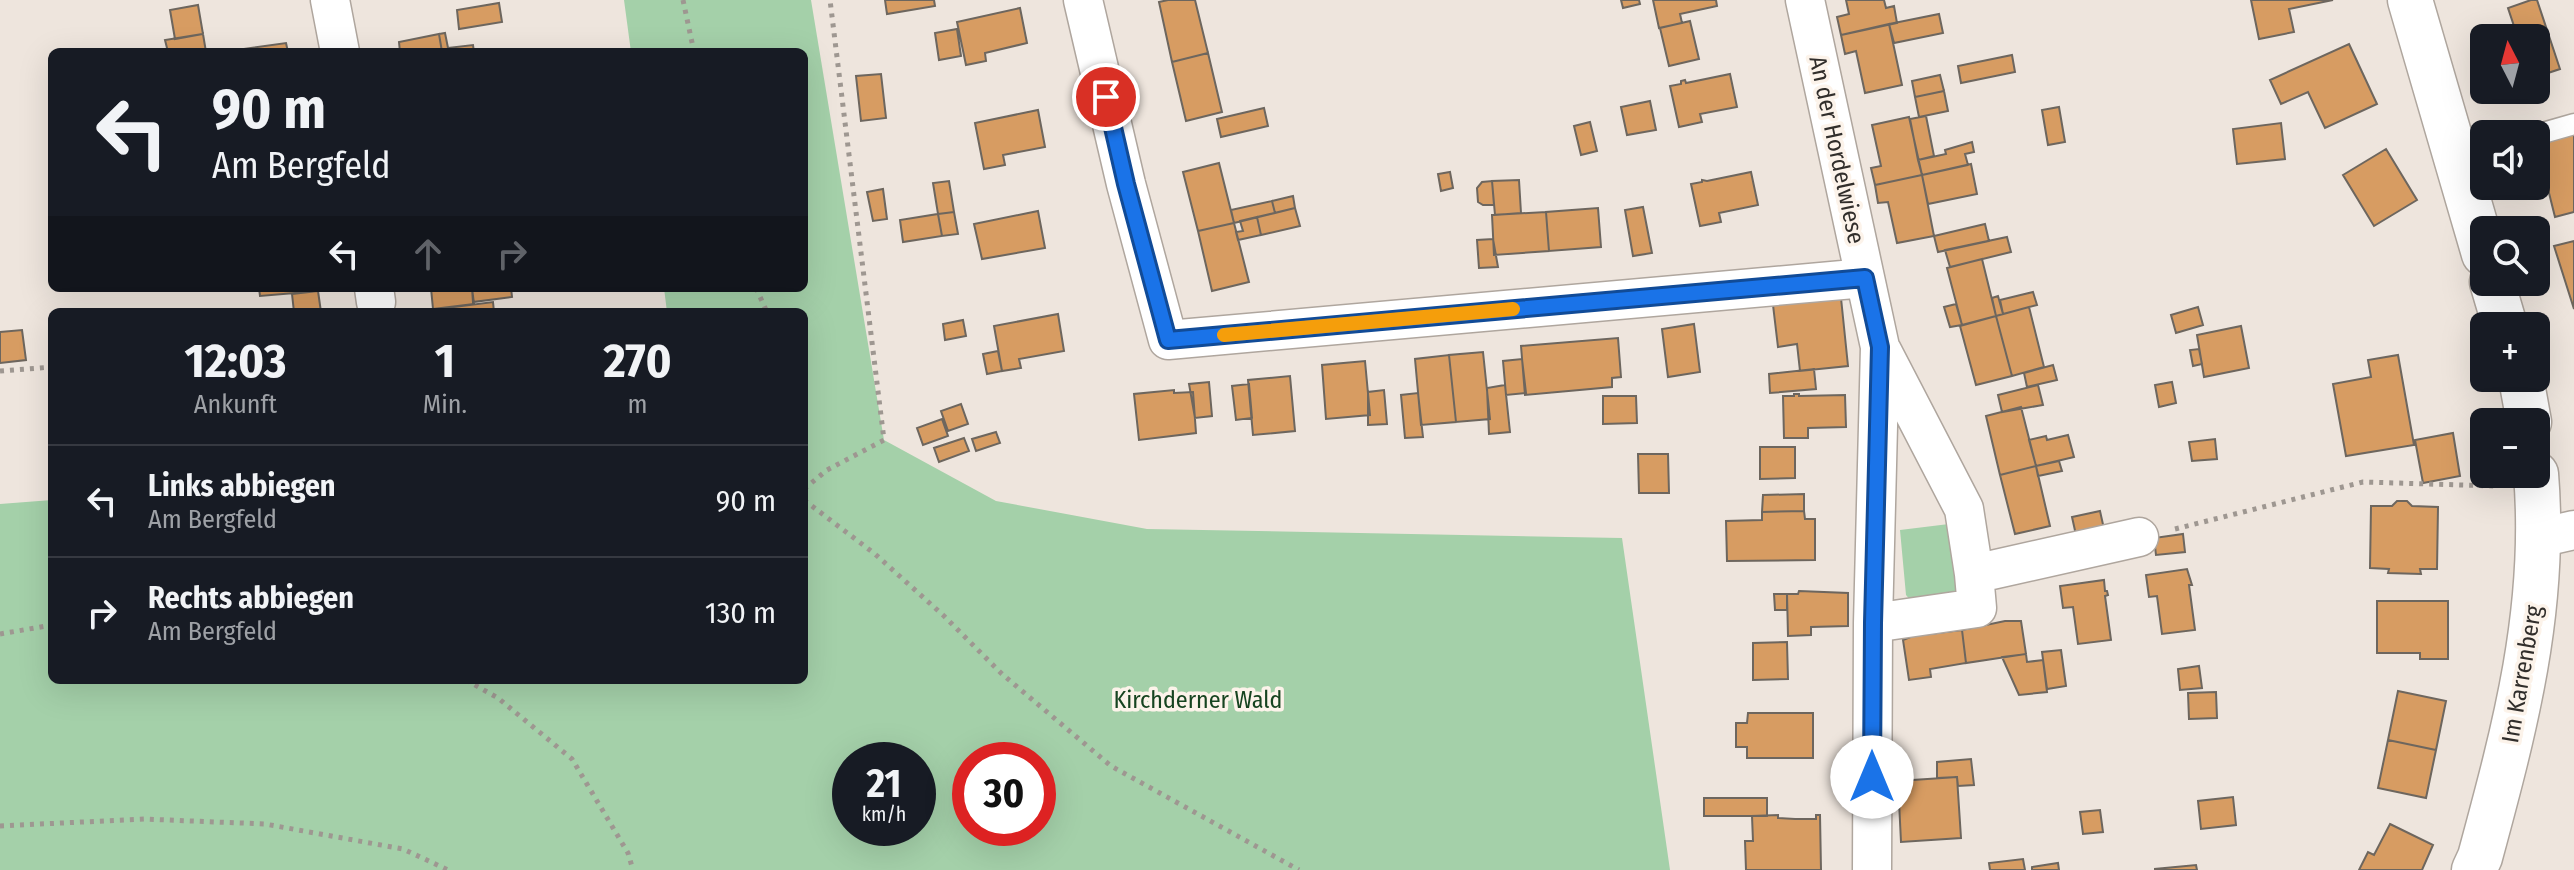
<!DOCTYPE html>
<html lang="de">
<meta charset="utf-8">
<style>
:root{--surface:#171b24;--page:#20242c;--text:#f1f3f6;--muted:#9ea1a6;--line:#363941}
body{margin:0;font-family:"Fira Sans Condensed",sans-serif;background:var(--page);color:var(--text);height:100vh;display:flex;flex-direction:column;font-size:30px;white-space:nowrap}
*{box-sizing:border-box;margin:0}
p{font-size:26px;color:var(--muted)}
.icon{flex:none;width:44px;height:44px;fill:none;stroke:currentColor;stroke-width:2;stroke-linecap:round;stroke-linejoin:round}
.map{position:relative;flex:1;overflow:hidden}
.side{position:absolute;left:48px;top:308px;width:760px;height:376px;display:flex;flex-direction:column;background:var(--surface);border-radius:12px;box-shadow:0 8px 32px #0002}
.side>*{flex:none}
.guide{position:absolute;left:48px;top:48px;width:760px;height:244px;border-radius:12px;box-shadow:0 8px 32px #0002;background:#171b24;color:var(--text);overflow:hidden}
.needle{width:52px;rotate:354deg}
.tools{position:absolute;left:2470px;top:24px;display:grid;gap:16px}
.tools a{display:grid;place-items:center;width:80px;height:80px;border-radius:12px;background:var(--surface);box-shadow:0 8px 32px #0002;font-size:40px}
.speed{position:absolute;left:832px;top:742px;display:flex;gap:16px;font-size:40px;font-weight:700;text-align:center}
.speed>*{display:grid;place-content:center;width:104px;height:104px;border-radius:50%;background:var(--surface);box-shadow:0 8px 32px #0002;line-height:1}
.speed small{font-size:20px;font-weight:400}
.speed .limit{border:12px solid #d22;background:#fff;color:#111}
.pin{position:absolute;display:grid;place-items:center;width:68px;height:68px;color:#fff;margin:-34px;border:4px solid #fff;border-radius:50%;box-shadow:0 2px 8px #0007}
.me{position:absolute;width:88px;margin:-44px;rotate:0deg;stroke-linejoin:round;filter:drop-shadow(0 0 6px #0008)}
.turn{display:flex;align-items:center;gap:28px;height:168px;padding:0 32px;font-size:36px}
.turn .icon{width:104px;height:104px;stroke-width:2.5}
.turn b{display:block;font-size:56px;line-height:68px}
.lanes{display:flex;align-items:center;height:76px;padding:0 32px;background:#0003;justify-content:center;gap:40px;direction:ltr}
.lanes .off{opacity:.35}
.eta{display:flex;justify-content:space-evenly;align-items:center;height:136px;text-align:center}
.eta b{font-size:48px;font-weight:700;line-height:56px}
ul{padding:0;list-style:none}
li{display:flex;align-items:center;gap:24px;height:112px;padding:0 32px;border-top:2px solid var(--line)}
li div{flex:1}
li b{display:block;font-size:30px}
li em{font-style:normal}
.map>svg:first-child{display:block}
.green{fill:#a4d0a9;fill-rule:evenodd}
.building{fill:#d79c62;stroke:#6d665e;stroke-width:2}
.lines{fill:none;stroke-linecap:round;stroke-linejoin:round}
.service-casing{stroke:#afa69e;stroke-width:23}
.minor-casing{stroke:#afa69e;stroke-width:41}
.tertiary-casing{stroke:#afa69e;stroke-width:47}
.path{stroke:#9e9791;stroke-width:5;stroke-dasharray:4 6;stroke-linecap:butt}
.service{stroke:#fff;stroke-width:20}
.minor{stroke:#fff;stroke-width:38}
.tertiary{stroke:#fff;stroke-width:44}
.route-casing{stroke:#114b97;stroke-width:20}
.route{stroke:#1a73e8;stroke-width:14}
.slow{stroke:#f59e0b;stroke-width:14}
.labels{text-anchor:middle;stroke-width:7;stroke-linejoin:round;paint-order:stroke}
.street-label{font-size:24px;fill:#312e2b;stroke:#fcf3ea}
.park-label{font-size:24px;fill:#164420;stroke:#fcf3ea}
</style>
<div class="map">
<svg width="2574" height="870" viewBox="0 0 2574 870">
<rect width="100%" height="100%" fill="#eee5dd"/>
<path class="green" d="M 624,0 L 811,0 L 884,440 L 996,501 L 1147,529 L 1622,538 L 1670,870 L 0,870 L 0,504 L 52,500 L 52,680 L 804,680 L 804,312 L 667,312 L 664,288 L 804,288 L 804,52 L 631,52 ZM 850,760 L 918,760 L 918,828 L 850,828 ZM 970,760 L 1038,760 L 1038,828 L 970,828 Z
M 1949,524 L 1959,591 L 1955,597 L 1912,602 L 1906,595 L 1900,530 Z"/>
<path class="building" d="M 885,0 L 934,0 L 935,6 L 887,14 Z
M 1168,0 L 1195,0 L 1208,53 L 1172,62 L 1159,2 Z
M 1621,0 L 1639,0 L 1640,4 L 1623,8 Z
M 1653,0 L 1716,0 L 1717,6 L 1680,14 L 1682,23 L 1659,28 Z
M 1846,0 L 1884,0 L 1886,8 L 1894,6 L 1897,23 L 1841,35 L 1837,17 L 1849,14 Z
M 2251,0 L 2333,0 L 2289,9 L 2294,32 L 2259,39 Z
M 2531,0 L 2537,0 L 2560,69 L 2536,77 L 2536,38 L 2518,38 L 2508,8 Z
M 499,3 L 502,22 L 459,29 L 457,10 Z
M 198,5 L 203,34 L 175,39 L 170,10 Z
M 1020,8 L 1027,43 L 985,53 L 986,61 L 966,65 L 957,22 Z
M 1939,14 L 1943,33 L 1894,43 L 1889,24 Z
M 1690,21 L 1699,59 L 1669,66 L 1660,28 Z
M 1889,24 L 1902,85 L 1865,93 L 1856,51 L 1845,54 L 1841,35 Z
M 957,29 L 961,56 L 939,60 L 935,33 Z
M 445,33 L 448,48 L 473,45 L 474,52 L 442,52 L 439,34 Z
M 203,34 L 206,52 L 168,52 L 165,40 Z
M 439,34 L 442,52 L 400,52 L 399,42 Z
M 286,43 L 288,52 L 229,52 L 229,51 Z
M 2349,44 L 2377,104 L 2325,128 L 2308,92 L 2281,104 L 2270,80 Z
M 1208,53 L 1222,112 L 1186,121 L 1172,62 Z
M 2012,55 L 2015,72 L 1961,83 L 1958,66 Z
M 881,74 L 886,118 L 861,121 L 856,76 Z
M 1730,74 L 1737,107 L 1700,114 L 1702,122 L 1679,127 L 1670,86 L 1681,84 L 1681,81 L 1685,80 L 1686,83 Z
M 1940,75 L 1944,91 L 1915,97 L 1912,81 Z
M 1944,91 L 1948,111 L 1919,117 L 1915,97 Z
M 1650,101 L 1656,130 L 1627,135 L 1621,107 Z
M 2059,107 L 2065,142 L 2048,145 L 2042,110 Z
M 1264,108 L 1268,126 L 1221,137 L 1217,119 Z
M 1038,110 L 1045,147 L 1003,155 L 1005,165 L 984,169 L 975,123 Z
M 1926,116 L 1934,156 L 1918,160 L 1910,119 Z
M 1909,117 L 1922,175 L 1875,185 L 1871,168 L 1881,166 L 1872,125 Z
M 1590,122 L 1597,151 L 1581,155 L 1574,126 Z
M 2281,123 L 2285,159 L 2237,164 L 2233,129 Z
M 2574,131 L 2574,212 L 2555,217 L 2536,141 Z
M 1972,142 L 1974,152 L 1965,154 L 1968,165 L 1922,175 L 1918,160 L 1946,154 L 1945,150 Z
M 2386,149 L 2417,200 L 2374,226 L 2343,175 Z
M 1219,163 L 1234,223 L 1198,231 L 1183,172 Z
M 1971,164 L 1977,194 L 1928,204 L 1922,175 Z
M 1450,172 L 1453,188 L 1441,191 L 1438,174 Z
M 1751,172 L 1758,205 L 1719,213 L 1721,222 L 1700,226 L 1691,184 L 1702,182 L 1702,180 L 1707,181 Z
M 1922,175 L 1934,236 L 1897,243 L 1888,202 L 1878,203 L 1875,185 Z
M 1519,180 L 1521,213 L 1495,215 L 1492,181 Z
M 949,181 L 954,212 L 938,214 L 933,183 Z
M 1492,181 L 1494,205 L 1483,205 L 1478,202 L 1477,188 L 1482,182 Z
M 883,189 L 887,219 L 873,221 L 867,192 Z
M 1293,196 L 1295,208 L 1275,213 L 1272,201 Z
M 1272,201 L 1275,213 L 1234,223 L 1231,210 Z
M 1643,207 L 1652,253 L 1633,256 L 1625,210 Z
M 1295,208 L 1300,226 L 1261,235 L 1257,217 Z
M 1598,208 L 1601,247 L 1549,251 L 1546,212 Z
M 1038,211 L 1045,248 L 982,259 L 974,224 Z
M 954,212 L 958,234 L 942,236 L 938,214 Z
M 1546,212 L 1549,251 L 1494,255 L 1492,215 Z
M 938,214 L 942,236 L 903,242 L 900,220 Z
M 1257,217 L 1261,235 L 1238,240 L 1236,232 L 1243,231 L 1240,221 Z
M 1234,223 L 1249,282 L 1212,291 L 1198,231 Z
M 1985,224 L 1989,241 L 1938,252 L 1934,236 Z
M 2007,237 L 2011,252 L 1950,267 L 1945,250 Z
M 1493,239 L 1498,267 L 1479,268 L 1477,240 Z
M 2574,241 L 2574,309 L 2554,246 Z
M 1982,259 L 1996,316 L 1962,325 L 1947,268 Z
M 259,288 L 318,288 L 318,291 L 260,296 Z
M 431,288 L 472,288 L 474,304 L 433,309 Z
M 472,288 L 511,288 L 512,297 L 473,302 Z
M 318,291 L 321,312 L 294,312 L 292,294 Z
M 2033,292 L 2037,305 L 2003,314 L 2000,300 Z
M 1998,296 L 2003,314 L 1996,316 L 1992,298 Z
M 1841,298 L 1848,366 L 1800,371 L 1797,344 L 1778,347 L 1773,305 Z
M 493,302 L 494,312 L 447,312 L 446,308 Z
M 1956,304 L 1962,325 L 1950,327 L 1944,307 Z
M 2029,307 L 2044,367 L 2012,376 L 1996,316 Z
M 2198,307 L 2203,325 L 2176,333 L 2171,315 Z
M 1058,314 L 1064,351 L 1019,359 L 1021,368 L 1002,371 L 994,326 Z
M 1996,316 L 2012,376 L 1976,385 L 1960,326 Z
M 963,320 L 966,336 L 945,340 L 943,324 Z
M 1694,324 L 1700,372 L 1668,377 L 1662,329 Z
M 2241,326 L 2249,368 L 2204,377 L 2197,335 Z
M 22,330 L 26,360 L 0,363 L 0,332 Z
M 1618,338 L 1621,377 L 1612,378 L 1612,387 L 1525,395 L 1521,346 Z
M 2199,349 L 2202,364 L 2193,366 L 2190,350 Z
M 998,351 L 1002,371 L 987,374 L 983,354 Z
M 1483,352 L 1490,419 L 1456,422 L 1449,355 Z
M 1449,355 L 1456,422 L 1421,425 L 1415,359 Z
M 2398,355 L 2414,445 L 2346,456 L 2333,384 L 2371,377 L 2368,360 Z
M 1522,359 L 1526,393 L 1506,395 L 1503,361 Z
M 1365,361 L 1370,415 L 1326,419 L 1322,365 Z
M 2053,365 L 2057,380 L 2027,387 L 2024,373 Z
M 1814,369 L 1816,389 L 1770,393 L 1769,374 Z
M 1290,376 L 1295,431 L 1253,435 L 1248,380 Z
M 1209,382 L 1212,416 L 1195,418 L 1189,384 Z
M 2172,382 L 2176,403 L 2159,407 L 2155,385 Z
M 1249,384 L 1252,418 L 1236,420 L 1232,386 Z
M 1505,385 L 1510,432 L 1489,434 L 1487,388 Z
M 2038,385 L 2043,405 L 2002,412 L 1998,395 Z
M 1174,390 L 1174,393 L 1193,392 L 1196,433 L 1139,440 L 1134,394 Z
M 1384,390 L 1387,424 L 1368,425 L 1368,392 Z
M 1418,393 L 1423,437 L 1405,438 L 1401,395 Z
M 1794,394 L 1799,394 L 1799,396 L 1845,395 L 1846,427 L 1808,428 L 1808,438 L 1784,438 L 1783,396 L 1794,396 Z
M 1603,396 L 1636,396 L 1637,423 L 1603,424 Z
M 961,404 L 968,424 L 948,431 L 941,411 Z
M 2021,407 L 2036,466 L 2000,475 L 1986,416 Z
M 942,419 L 948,436 L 923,445 L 917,428 Z
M 996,432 L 1000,443 L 976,451 L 972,439 Z
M 2453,433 L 2460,476 L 2423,483 L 2415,440 Z
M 2068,435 L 2074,457 L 2036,466 L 2029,440 L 2046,436 L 2047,440 Z
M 964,438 L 969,451 L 939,462 L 934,448 Z
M 2215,439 L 2217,459 L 2192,461 L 2189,442 Z
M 1760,447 L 1795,447 L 1795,478 L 1760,479 Z
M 1638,454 L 1668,454 L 1669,493 L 1639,493 Z
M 2059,461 L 2062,471 L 2038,476 L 2036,466 Z
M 2036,466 L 2050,526 L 2015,534 L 2000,475 Z
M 1804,494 L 1804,511 L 1762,512 L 1763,495 Z
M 2397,501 L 2407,501 L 2412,506 L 2438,507 L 2437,569 L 2420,569 L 2421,574 L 2388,573 L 2389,569 L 2370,568 L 2371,506 L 2392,506 Z
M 1804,511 L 1805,519 L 1815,519 L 1815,560 L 1727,561 L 1726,521 L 1762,520 L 1762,512 Z
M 2100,511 L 2104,529 L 2076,535 L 2072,517 Z
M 2183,534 L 2185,552 L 2156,555 L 2154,538 Z
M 2187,569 L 2192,585 L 2189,585 L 2195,630 L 2162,634 L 2157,596 L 2149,597 L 2146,575 Z
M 2104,580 L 2105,591 L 2107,591 L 2108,595 L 2105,596 L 2111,640 L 2078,644 L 2073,607 L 2063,608 L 2060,586 Z
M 1799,591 L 1848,593 L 1848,626 L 1811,627 L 1811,635 L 1788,636 L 1787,594 L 1798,594 Z
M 1774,594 L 1787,594 L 1787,610 L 1775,610 Z
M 2377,601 L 2448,601 L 2448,659 L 2420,659 L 2420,653 L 2377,653 Z
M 2005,621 L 2021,621 L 2026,654 L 1966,663 L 1962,630 Z
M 1962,630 L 1966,663 L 1930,669 L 1931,677 L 1909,680 L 1903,640 L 1913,636 Z
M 1787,642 L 1788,679 L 1753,680 L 1753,643 Z
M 2061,650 L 2066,686 L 2047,689 L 2042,652 Z
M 2026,654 L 2027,662 L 2043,660 L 2047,692 L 2019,695 L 2002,657 Z
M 2199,666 L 2202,688 L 2180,690 L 2178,669 Z
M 2398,691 L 2446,701 L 2436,750 L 2388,740 Z
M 2216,692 L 2217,718 L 2189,719 L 2188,693 Z
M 1748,713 L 1813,713 L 1813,758 L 1747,758 L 1747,747 L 1736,747 L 1736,723 L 1747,723 Z
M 2388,740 L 2436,750 L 2426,798 L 2378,788 Z
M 1971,759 L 1974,785 L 1958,786 L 1957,777 L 1937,778 L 1937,762 Z
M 1957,777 L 1961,838 L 1901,842 L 1898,781 Z
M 2233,797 L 2236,825 L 2201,829 L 2198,801 Z
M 1704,798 L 1767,798 L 1767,816 L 1704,816 Z
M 2100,810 L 2103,832 L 2083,834 L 2080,812 Z
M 1778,815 L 1778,818 L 1795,819 L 1816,819 L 1816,815 L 1820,815 L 1821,870 L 1746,870 L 1745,841 L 1753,841 L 1752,816 Z
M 2390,824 L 2433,845 L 2422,870 L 2359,870 L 2368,852 L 2374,855 Z
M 2023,859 L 2025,870 L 1990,870 L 1989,863 Z
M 2058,863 L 2059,870 L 2032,870 L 2032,867 Z
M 2196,865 L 2197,870 L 2155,870 L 2155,869 Z"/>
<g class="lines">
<g class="service-casing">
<path id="service" d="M 2536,135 L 2574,124
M 2456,157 L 2484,149"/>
</g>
<g class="minor-casing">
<path id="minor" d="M 330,0 L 340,52
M 1083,0 L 1126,184 L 1168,340 L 1865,278
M 1805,0 L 1880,347 L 1873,623 L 1872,870
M 374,288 L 376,302
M 1882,351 L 1964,509 L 1974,574 L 2139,537
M 2539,538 L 2574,530
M 1873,623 L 1977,608 L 1974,574"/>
</g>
<g class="tertiary-casing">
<path id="tertiary" d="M 2410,0 L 2484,254
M 2492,282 L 2505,326
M 2521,378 L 2529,422
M 2474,870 L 2480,857 C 2515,728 2547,609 2536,474"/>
</g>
<path class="path" d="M 683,0 L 694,52
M 756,288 L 767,312
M 0,371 L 52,367
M 804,489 L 827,470 L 884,440 L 830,0
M 804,500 L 875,554 L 944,616 L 1002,674 L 1111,766 L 1299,870
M 2175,529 L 2363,482 L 2495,486
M 0,634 L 52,625
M 466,680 L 498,698 L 572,759 L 628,853 L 633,870
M 0,826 L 144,819 L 265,824 L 403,849 L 448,870"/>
<use href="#service" class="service"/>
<use href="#minor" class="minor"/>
<use href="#tertiary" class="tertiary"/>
</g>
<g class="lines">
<g class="route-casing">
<path id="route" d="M 1106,97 L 1126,184 L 1168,340 L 1865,278 L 1880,347 L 1873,623 L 1872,777"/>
</g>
<use href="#route" class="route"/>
<path class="slow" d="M 1224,335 L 1513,309"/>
</g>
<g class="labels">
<g class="street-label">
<text transform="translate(1837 150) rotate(78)" y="8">An der Hordelwiese</text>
<text transform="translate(2522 674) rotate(-80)" y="8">Im Karrenberg</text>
</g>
<g class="park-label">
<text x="1198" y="708">Kirchderner Wald</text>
</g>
</g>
</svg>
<div class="tools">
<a><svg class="needle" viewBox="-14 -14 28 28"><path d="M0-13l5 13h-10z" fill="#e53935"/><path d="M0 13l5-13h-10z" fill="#9ea1a6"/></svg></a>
<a><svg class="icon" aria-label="sound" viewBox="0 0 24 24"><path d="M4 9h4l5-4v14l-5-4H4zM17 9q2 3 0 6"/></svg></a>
<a><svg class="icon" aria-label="search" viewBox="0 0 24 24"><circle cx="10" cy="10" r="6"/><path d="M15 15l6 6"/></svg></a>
<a>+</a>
<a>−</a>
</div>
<div class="speed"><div>21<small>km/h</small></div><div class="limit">30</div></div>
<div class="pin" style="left:1106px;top:97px;background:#d93025"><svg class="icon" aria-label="arrive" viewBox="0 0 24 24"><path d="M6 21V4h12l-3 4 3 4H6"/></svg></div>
<svg class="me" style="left:1872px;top:777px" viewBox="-20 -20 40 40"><circle r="19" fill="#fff"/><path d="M0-13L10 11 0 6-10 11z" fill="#1a73e8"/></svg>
<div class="guide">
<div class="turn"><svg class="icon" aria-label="left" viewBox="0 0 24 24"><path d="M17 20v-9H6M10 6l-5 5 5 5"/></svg><div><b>90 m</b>Am Bergfeld</div></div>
<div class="lanes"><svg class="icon" aria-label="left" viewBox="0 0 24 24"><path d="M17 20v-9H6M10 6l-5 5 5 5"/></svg><svg class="icon off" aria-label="ahead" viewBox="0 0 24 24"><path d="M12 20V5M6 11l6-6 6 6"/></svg><svg class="icon off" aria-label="right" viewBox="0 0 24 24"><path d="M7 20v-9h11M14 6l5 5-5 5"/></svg></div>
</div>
<section class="side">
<div class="eta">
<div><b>12:03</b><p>Ankunft</p></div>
<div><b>1</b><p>Min.</p></div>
<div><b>270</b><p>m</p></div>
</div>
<ul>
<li><svg class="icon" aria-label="left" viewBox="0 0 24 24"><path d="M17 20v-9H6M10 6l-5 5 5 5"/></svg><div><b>Links abbiegen</b><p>Am Bergfeld</p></div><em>90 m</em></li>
<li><svg class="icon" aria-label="right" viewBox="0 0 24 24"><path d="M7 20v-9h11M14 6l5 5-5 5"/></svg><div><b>Rechts abbiegen</b><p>Am Bergfeld</p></div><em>130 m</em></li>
</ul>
</section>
</div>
